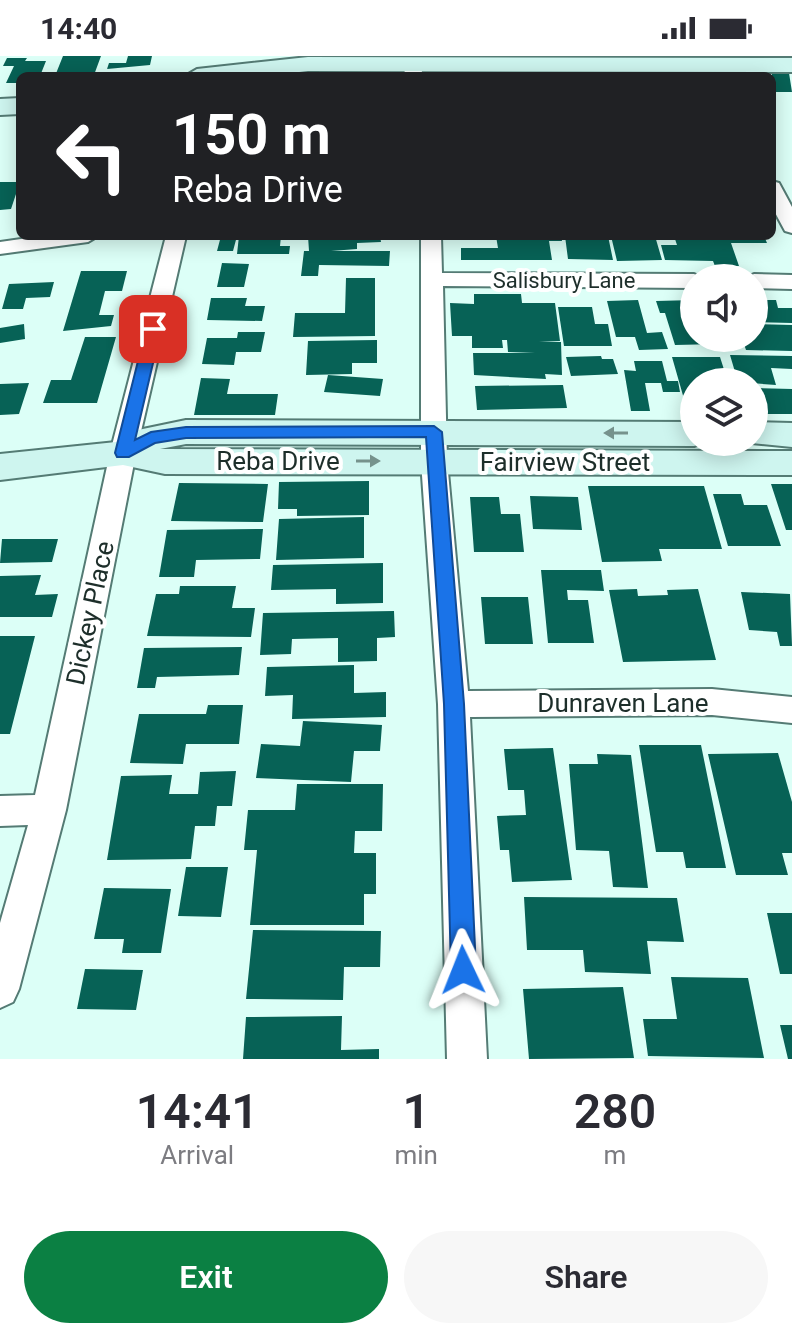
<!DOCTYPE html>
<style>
:root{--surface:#fff;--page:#f7f7f7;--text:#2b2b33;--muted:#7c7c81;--accent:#0b8043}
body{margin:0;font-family:Roboto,sans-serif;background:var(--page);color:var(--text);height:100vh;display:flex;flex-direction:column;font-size:30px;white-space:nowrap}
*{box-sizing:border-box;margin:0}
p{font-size:26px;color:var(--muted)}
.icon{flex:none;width:44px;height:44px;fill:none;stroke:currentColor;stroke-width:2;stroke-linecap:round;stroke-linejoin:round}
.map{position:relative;height:1003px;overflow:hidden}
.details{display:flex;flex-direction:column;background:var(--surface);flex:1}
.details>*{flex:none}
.top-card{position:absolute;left:16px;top:16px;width:760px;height:168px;border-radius:12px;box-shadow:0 4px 20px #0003;background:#202124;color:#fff;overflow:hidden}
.tools{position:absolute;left:680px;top:208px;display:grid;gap:16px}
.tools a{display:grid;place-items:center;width:88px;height:88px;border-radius:50%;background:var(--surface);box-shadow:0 4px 20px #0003;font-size:40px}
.pin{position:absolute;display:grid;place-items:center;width:68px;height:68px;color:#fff;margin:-34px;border-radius:16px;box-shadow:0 4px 12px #0006}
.me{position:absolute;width:88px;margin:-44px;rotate:358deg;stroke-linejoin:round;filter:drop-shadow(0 0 6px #0008)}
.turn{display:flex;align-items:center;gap:28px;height:168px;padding:0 24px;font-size:36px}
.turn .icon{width:104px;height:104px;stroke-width:2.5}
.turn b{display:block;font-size:56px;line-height:68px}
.eta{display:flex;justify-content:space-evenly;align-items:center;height:136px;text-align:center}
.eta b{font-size:48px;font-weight:600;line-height:56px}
.button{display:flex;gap:16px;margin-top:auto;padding:16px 24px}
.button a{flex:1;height:92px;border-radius:48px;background:var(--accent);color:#fff;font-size:32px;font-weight:600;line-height:92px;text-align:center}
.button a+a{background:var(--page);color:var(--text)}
.status{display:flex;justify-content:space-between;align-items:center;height:56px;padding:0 40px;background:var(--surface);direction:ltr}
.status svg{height:22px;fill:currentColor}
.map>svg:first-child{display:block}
.building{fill:#076256}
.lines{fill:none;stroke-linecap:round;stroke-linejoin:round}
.street-casing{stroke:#547b74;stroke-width:4}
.secondary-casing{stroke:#547b74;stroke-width:4}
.street{fill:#fff;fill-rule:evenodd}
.secondary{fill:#cef5ef;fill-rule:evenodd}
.oneway{fill:#76928c}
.route{fill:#1a73e8;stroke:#114b97;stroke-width:2}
.labels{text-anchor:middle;stroke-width:8;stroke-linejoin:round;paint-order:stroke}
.far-street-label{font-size:22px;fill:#1d2e2a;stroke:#fff}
.street-label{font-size:26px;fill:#1d2e2a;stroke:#fff}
</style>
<div class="status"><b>14:40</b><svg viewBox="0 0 49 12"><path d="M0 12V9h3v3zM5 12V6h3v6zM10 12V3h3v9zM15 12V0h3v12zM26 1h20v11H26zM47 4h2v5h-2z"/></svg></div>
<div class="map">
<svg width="792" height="1003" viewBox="0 0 792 1003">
<rect width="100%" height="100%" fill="#dcfff7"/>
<path class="building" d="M 63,0 L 101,0 L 94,19 L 55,20 Z
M 128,0 L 152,0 L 150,9 L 107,13 L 109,7 L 126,7 Z
M 7,2 L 27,2 L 25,5 L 46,5 L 40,20 L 20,20 L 20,27 L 6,27 L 14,10 L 3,10 Z
M 772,17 L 789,17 L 792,36 L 772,36 Z
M 0,126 L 20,126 L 11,153 L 0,154 Z
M 221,180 L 237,180 L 233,195 L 217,195 Z
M 239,180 L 281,180 L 280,190 L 290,190 L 289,198 L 237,198 Z
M 308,180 L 380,180 L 381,186 L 357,187 L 357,193 L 331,195 L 390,195 L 389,210 L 319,209 L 318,220 L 301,220 L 304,195 L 309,195 Z
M 496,180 L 561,180 L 562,185 L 549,185 L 552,204 L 461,204 L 461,192 L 498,192 Z
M 565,180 L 608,180 L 613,204 L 568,203 Z
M 611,180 L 655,180 L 662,204 L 617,205 Z
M 674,180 L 764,180 L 767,187 L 731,187 L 739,210 L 715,210 L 713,205 L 665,204 L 661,189 L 677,189 Z
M 222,207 L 249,208 L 244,231 L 217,231 Z
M 81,215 L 127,215 L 122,235 L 105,235 L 99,259 L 114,259 L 111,270 L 63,275 Z
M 346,222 L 375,222 L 375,280 L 293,281 L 295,257 L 345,257 Z
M 54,226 L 50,241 L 26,242 L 23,253 L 2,253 L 9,228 Z
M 474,238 L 521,238 L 522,247 L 555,247 L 560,285 L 539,286 L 561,286 L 562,319 L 545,318 L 546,323 L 474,319 L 473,297 L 535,297 L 508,296 L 507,284 L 502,284 L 503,292 L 472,292 L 472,280 L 452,280 L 450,247 L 474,248 Z
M 211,242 L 247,242 L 245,250 L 265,250 L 262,265 L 207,264 Z
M 638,244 L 647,277 L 662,276 L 668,293 L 639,294 L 635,281 L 616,281 L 607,245 Z
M 694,244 L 694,282 L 716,282 L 718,288 L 675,289 L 665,257 L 660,257 L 656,245 Z
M 754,244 L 776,244 L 778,252 L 792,252 L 792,267 L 754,266 Z
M 558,251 L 592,251 L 595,268 L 608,268 L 612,290 L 564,290 Z
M 24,268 L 25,283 L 0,287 L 0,272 Z
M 754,268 L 792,269 L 792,295 L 746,294 L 742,282 L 754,282 Z
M 238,276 L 265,276 L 261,296 L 236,296 L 234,309 L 202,308 L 207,282 L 237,282 Z
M 85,281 L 116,281 L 97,347 L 43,347 L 51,324 L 71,324 Z
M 377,284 L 377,307 L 352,307 L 352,318 L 306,319 L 308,285 Z
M 730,299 L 792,300 L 792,313 L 771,312 L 776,329 L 738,326 Z
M 601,300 L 602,303 L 613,303 L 618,318 L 571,320 L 566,301 Z
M 672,301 L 720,301 L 728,326 L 694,326 L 694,343 L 684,343 Z
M 634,305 L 662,305 L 667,325 L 678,325 L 680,336 L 663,336 L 661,327 L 645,327 L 650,355 L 631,355 L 624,314 L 636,315 Z
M 328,319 L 383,323 L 380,340 L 324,336 Z
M 201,322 L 230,323 L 227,338 L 278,338 L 275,359 L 194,359 Z
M 29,327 L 19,358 L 0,359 L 0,328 Z
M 563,329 L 567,352 L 477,354 L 475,330 Z
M 754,332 L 792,333 L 792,358 L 754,358 Z
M 369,425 L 369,459 L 297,460 L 297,453 L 278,453 L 279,426 Z
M 179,427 L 268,428 L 263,466 L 171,465 Z
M 771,428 L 792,428 L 792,474 L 786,474 Z
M 588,430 L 704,430 L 722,493 L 659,493 L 662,505 L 602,506 Z
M 713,438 L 741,438 L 744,449 L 767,449 L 781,490 L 728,490 Z
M 530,440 L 578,441 L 582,474 L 533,473 Z
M 470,441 L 499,441 L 501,458 L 520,458 L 524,496 L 474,496 Z
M 364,461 L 364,502 L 276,504 L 279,463 Z
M 263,473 L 260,503 L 196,504 L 194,521 L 159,521 L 167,474 Z
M 2,483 L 58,483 L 52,506 L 0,507 Z
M 383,507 L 383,547 L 336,548 L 336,533 L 271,534 L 273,509 Z
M 541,514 L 601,514 L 604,535 L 567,534 L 568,544 L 588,544 L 594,587 L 548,587 Z
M 41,519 L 35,539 L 58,538 L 52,561 L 0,561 L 0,520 Z
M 180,530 L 236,530 L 232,552 L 255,552 L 251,581 L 147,580 L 156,538 L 179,538 Z
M 637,533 L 638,540 L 668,539 L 667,534 L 698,533 L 716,604 L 623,606 L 609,534 Z
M 741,536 L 790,538 L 792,590 L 780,590 L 777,576 L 749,574 Z
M 481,541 L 528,541 L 533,588 L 485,588 Z
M 394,555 L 395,581 L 377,582 L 377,605 L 338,606 L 338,582 L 292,583 L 291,598 L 260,599 L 263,557 Z
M 0,580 L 35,580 L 10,678 L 0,678 Z
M 242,591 L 239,619 L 157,621 L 155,632 L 137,632 L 144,592 Z
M 354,609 L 354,637 L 386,636 L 386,661 L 292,663 L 293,639 L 265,640 L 267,611 Z
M 208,649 L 243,649 L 239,688 L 186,688 L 183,708 L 130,707 L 139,658 L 206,658 Z
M 303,665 L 382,669 L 380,695 L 354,695 L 351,726 L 256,722 L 261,688 L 300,690 Z
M 639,689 L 701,689 L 726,812 L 686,812 L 683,796 L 656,796 Z
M 553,692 L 572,824 L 512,826 L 509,794 L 500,794 L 497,760 L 526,759 L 524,734 L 508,734 L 504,693 Z
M 778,697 L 792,746 L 792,797 L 782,797 L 788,819 L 736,819 L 708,698 Z
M 597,698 L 631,699 L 648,832 L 613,831 L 609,795 L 576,794 L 569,708 L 598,708 Z
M 236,715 L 232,750 L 217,750 L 215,770 L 195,770 L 191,803 L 107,804 L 121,720 L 172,719 L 169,738 L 198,738 L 200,716 Z
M 297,728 L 383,728 L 382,775 L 355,775 L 354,797 L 376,797 L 376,838 L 364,838 L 364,869 L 250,869 L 257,794 L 244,794 L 248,754 L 295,754 Z
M 186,811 L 228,811 L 221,861 L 178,860 Z
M 104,832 L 171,833 L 161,897 L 122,897 L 124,883 L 94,883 Z
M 524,841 L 677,842 L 684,886 L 647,885 L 651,918 L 585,916 L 583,894 L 527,894 Z
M 767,857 L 792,857 L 792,918 L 780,918 Z
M 253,874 L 381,875 L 380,911 L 344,911 L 343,944 L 246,943 Z
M 85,913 L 143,914 L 136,954 L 77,953 Z
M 671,921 L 748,922 L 764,1002 L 648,1000 L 643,963 L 677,963 Z
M 623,931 L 634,1002 L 529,1003 L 523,933 Z
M 342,960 L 341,994 L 379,993 L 379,1003 L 243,1003 L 246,961 Z
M 780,969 L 792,969 L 792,1003 L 788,1003 Z"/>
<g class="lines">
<g class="street-casing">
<path id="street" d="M 412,3 L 420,8 L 423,20 L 405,20 L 404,8 Z
M 772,125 L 779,127 L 792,151 L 792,177 L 785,175 L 772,151 Z
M 42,180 L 98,180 L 88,186 L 0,198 L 0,186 Z
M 166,180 L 186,180 L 136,397 L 66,754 L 19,933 L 13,946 L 0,952 L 0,867 L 28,769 L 0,770 L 0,740 L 35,739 L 110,397 Z
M 421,180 L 441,180 L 442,217 L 694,218 L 703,222 L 694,222 L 694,232 L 443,230 L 447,405 L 468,635 L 712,633 L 792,641 L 792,667 L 712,659 L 470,661 L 487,1003 L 447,1003 L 438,648 L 421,405 Z
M 754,218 L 792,219 L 792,233 L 754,232 L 754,222 L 745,222 Z"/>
</g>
<g class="secondary-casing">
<path id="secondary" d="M 308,1 L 792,2 L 792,16 L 308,15 L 264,20 L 185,20 L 197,13 Z
M 20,42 L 20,58 L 0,59 L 0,43 Z
M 186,364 L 694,366 L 694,386 L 707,386 L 694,390 L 186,388 L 160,393 L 792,395 L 792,419 L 165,418 L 123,409 L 0,424 L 0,398 L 116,386 L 138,374 Z
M 754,366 L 792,367 L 792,391 L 741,386 L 754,386 Z"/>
</g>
<use href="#street" class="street"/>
<use href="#secondary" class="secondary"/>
</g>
<defs><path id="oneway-solid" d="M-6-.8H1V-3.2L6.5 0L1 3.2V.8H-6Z" transform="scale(2)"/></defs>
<g class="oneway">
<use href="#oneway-solid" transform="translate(616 377) rotate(-180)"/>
<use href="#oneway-solid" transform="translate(368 405)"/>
</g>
<path class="route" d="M 153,268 L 161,273 L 135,384 L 151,376 L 186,371 L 434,370 L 442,376 L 464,648 L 476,914 L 472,923 L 463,926 L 455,923 L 451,914 L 444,648 L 426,381 L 186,382 L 155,387 L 129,401 L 117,401 L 115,397 L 146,273 Z"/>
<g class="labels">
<g class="far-street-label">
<text x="564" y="232">Salisbury Lane</text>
</g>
<g class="street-label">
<text x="278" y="414">Reba Drive</text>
<text x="565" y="415">Fairview Street</text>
<text transform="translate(90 557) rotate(-78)" y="9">Dickey Place</text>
<text x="623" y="656">Dunraven Lane</text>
</g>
</g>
</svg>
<div class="tools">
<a><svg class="icon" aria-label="sound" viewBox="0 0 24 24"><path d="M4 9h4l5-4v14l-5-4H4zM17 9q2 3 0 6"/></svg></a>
<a><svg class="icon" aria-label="layers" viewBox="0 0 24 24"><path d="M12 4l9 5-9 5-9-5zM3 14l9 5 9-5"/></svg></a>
</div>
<div class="pin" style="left:153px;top:273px;background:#d93025"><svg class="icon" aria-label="arrive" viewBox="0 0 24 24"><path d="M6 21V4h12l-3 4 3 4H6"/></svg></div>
<svg class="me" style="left:463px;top:914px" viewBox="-20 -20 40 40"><path d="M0-17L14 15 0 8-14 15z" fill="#1a73e8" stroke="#fff" stroke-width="4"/></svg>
<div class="top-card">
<div class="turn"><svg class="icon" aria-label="left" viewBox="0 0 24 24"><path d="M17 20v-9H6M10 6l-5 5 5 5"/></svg><div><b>150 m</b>Reba Drive</div></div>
</div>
</div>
<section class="details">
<div class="eta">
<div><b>14:41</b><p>Arrival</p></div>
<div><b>1</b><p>min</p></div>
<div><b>280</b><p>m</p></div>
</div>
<div class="button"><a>Exit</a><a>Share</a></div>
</section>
